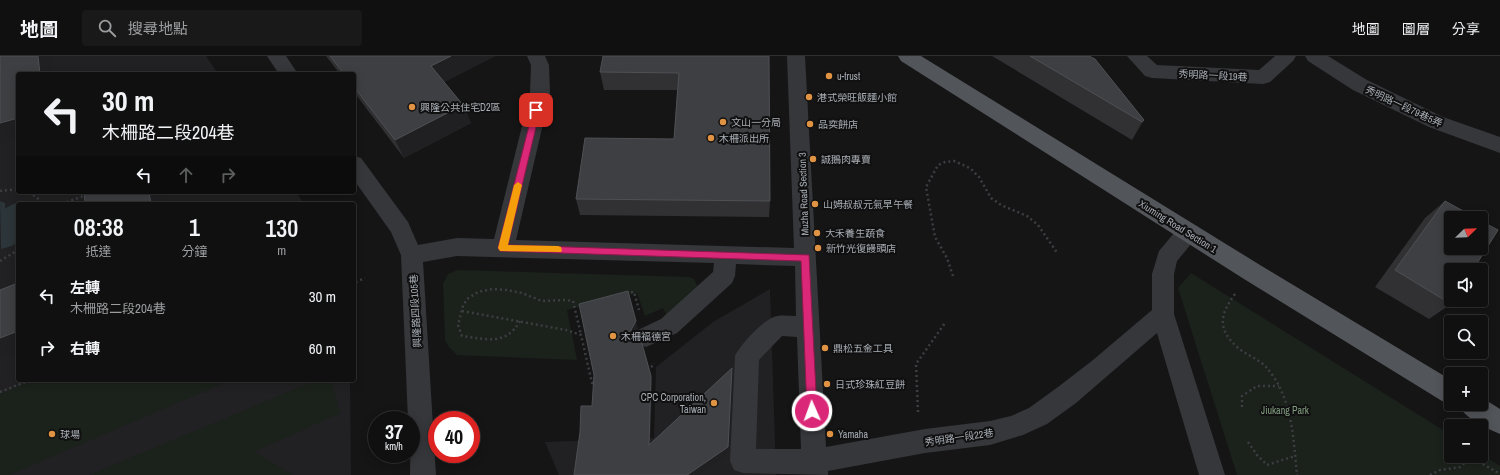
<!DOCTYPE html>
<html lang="zh-TW">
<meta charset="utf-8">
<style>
:root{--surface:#101010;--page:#191919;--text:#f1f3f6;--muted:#9c9d9f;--line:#303030}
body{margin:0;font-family:"Archivo Narrow","Noto Sans TC",sans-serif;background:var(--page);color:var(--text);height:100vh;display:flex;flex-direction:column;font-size:15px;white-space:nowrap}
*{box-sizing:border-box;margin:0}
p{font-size:13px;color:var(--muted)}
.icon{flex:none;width:22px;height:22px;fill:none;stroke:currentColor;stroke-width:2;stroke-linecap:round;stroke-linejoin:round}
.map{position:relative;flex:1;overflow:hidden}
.sheet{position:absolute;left:16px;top:146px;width:340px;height:180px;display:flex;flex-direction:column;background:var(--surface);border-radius:4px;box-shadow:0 2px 10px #0003,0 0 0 1px var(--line)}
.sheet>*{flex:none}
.guide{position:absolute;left:16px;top:16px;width:340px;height:122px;border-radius:4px;box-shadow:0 2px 10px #0003,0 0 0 1px var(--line);background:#101010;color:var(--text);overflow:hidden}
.needle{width:26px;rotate:67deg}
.tools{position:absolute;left:1444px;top:155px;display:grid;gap:8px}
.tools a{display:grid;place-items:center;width:44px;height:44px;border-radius:4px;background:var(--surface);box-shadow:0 2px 10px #0003,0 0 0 1px var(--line);font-size:20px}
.speed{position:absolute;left:368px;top:355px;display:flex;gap:8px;font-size:20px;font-weight:700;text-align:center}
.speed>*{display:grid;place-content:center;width:52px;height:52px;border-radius:50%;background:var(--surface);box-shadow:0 2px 10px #0003,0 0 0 1px var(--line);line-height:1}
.speed small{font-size:10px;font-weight:400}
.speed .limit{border:6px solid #d22;background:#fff;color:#111}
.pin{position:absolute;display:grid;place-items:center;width:34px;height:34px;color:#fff;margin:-17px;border-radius:8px;box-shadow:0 2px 6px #0006}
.me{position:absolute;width:44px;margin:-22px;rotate:358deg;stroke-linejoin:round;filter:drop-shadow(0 0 3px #0008)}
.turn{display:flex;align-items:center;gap:14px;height:84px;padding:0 20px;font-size:18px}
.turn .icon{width:52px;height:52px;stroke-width:2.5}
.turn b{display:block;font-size:28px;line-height:34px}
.lanes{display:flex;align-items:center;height:38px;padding:0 20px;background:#0003;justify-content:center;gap:20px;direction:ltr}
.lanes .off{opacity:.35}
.eta{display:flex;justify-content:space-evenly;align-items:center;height:68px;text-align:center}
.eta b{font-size:24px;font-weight:600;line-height:28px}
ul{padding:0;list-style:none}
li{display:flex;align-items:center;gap:12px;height:52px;padding:0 20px}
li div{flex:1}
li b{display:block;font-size:15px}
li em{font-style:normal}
header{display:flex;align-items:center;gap:24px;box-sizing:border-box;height:56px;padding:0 20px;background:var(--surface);border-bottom:1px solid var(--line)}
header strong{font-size:19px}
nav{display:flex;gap:22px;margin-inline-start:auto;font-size:14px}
.search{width:280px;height:36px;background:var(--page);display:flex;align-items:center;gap:10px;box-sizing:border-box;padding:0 14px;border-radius:4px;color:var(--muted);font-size:15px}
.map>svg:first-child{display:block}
.built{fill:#212123}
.green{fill:#1b211b}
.water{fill:#2c3539}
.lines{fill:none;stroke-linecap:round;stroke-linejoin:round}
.path{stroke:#3c3e42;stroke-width:2.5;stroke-dasharray:2 3;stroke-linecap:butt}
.minor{fill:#36373b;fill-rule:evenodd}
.major{fill:#525559;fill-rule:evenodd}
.wall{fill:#313134}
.shaded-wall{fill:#202022}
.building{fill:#3e3f42;stroke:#4e5054}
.route{fill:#db2777;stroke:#8e194d}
.slow{fill:#f59e0b}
.poi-dot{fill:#e09343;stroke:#101011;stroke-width:1.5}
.labels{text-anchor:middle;stroke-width:4;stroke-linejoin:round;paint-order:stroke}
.street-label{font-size:10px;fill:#a8aeb5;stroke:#101011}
.poi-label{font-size:10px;fill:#a8aeb5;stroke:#101011;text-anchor:start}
.park-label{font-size:10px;fill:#839e81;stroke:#101011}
</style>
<header>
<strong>地圖</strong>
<div class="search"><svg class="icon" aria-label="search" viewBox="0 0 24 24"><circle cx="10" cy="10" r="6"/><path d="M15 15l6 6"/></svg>搜尋地點</div>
<nav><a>地圖</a><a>圖層</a><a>分享</a></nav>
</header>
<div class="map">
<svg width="1500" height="419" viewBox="0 0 1500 419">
<rect width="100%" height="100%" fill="#151516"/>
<path class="built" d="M 0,0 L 206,0 L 218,18 L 18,18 L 18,136 L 296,136 L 304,148 L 18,148 L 18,324 L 350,324 L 351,419 L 0,419 Z
M 770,233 L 776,419 L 559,419 L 545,386 L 654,382 L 656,311 L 713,266 Z"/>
<path class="green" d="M 458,214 L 689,221 L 694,223 L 698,231 L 667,261 L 663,252 L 645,260 L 637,237 L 567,254 L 577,304 L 457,299 L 448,290 L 445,284 L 443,228 L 448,218 Z
M 1191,217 L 1451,379 L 1451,400 L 1481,400 L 1481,398 L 1500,410 L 1500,419 L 1237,419 L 1178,232 Z
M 34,324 L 231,324 L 9,419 L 0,419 L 0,338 Z
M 317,324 L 331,324 L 340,357 L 254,396 L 293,419 L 89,419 Z"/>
<path class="water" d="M 0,145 L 5,147 L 5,153 C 12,148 21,144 30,148 L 18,148 L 18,168 L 17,169 L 18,169 L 18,185 L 12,190 L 1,193 Z"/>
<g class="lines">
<path class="path" d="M 0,135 L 18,133
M 29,136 L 40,144 L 42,148
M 62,148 L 86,139
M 0,205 L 18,194
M 953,220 L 947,202 L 935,181 L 926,131 L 938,109 L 945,106 L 954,105 L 970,112 L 979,121 L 991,142 L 1001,149 L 1027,160 L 1038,169 L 1058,198
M 354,221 L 356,226 L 365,222
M 626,237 L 634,236 L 639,254
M 1235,238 C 1220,258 1217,273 1237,291 C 1246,299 1259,303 1267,312 C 1271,317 1276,324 1279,330 C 1293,357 1294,389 1297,419
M 462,255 L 566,274 L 581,279 L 592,327 L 596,326
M 520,265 C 506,290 486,283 462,280 L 458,269 L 463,250 L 467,243 L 478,236 L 492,233 L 506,234 L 522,237 L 542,245 L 565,244 L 573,245 L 581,279
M 646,312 L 653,310 L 653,307
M 0,336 L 30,324
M 1242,351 L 1242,340 L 1257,330 L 1279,330
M 918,356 L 916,308 L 945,267
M 1248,386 L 1257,399 L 1267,409 L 1295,400
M 1430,419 L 1440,414 L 1460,411 L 1471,401 L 1500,418"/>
<path class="minor" d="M 267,0 L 286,0 L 298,18 L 279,18 Z
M 527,0 L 545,0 L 549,9 L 550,38 L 516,184 L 794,192 L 787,0 L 805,0 L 826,391 L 925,373 L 990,365 L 1011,360 L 1029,352 L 1058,331 L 1093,304 L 1152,254 L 1152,218 L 1159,195 L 1180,170 L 1188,167 L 1196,170 L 1199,176 L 1196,182 L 1177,205 L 1174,218 L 1174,258 L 1225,419 L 1199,419 L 1157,277 L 1076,347 L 1047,368 L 1023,379 L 990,389 L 925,397 L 828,415 L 828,419 L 743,417 L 734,414 L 730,405 L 735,300 C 740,289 765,261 778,260 C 783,259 790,260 796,260 L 795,210 L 736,208 L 735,220 L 732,227 L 677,277 L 646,291 L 638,288 L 634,281 L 638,274 L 661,263 L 713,216 L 714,207 L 457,200 L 423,206 L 436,419 L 410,419 L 411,364 L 408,364 L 401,199 L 391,176 L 354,124 L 354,100 L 361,102 L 408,166 L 418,189 L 457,182 L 494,183 L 530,38 L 531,9 ZM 782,280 L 797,281 L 801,393 L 756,393 L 759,304 Z
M 1127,0 L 1147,0 L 1157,9 L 1259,14 L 1275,0 L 1296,0 L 1293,5 L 1270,26 L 1263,28 L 1152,22 L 1145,20 Z
M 1305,0 L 1328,0 L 1367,24 L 1443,61 L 1500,81 L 1500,97 L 1429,71 L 1353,34 L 1308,5 Z"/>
<path class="major" d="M 898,0 L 921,0 L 1260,209 L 1451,324 L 1451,348 L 1442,345 L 1244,223 L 901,5 Z
M 1481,341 L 1500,353 L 1500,378 C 1486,372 1464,362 1458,348 L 1481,348 Z"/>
</g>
<path class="wall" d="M 326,0 L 495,0 L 444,26 L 463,49 L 471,67 L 404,102 L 354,36 L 354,18 L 340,18 Z
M 769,0 L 770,145 L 769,161 L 580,159 L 576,143 L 674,83 L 677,34 L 604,34 L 600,16 Z
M 992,0 L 1089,0 L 1144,64 L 1132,84 Z
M 1445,145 L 1451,248 L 1429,263 L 1375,231 L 1425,162 Z"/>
<path class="shaded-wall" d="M 38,0 L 50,0 L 51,1 L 53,18 L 40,18 Z
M 451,0 L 495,0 L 439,29 L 431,10 Z
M 463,49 L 471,67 L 404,102 L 395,84 Z
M 18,62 L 18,82 L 0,88 L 0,67 Z
M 1144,64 L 1133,82 L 1132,84 L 1142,66 Z
M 149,136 L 160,136 L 163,148 L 151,148 Z
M 636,265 L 638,273 L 633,282 L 631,274 Z
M 18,275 L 18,295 L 0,302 L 0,282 Z
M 732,312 L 733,319 L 729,397 L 697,419 L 687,419 Z
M 651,320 L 652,328 L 650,395 L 649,389 Z"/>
<path class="building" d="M 0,0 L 38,0 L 40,18 L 18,18 L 18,62 L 0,67 Z
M 330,0 L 451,0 L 431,10 L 463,49 L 395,84 L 354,31 L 354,18 L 344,18 Z
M 603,0 L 769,0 L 770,145 L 576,143 L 585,82 L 674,83 L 679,17 L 600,16 Z
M 1030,0 L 1089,0 L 1095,3 L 1144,64 L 1142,66 Z
M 84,136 L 149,136 L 151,148 L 85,148 Z
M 1445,145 L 1476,162 L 1451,162 L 1451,192 L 1481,192 L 1481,165 L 1498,174 L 1473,214 L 1451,214 L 1451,244 L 1453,244 L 1451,248 L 1395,214 Z
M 18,227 L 18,275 L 0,282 L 0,234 Z
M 628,235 L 636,265 L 631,274 L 635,281 L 641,284 L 651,320 L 649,389 L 732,312 L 728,391 L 687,419 L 574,419 L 580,376 L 581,350 L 592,350 L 594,319 L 579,248 Z"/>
<path class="route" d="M 536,51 L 540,54 L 508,189 L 809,199 L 817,355 L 816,358 L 812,359 L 809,358 L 807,355 L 801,205 L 500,195 L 498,192 L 533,54 Z"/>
<path class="slow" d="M 518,126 L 522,129 L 508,189 L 558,190 L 561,191 L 562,194 L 561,196 L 500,195 L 498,192 L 514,129 Z"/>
<g class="poi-dot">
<circle cx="829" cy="20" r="4"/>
<circle cx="809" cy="41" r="4"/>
<circle cx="412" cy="51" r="4"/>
<circle cx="723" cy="66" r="4"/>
<circle cx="810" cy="68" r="4"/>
<circle cx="711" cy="82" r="4"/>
<circle cx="813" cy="103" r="4"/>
<circle cx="815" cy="148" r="4"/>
<circle cx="817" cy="177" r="4"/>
<circle cx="818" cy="192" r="4"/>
<circle cx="613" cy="280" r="4"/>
<circle cx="825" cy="292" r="4"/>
<circle cx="827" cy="328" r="4"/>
<circle cx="714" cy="347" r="4"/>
<circle cx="52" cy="378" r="4"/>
<circle cx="830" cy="378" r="4"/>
</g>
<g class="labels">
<g class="street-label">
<text transform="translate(1213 19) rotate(3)" y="4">秀明路一段19巷</text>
<text transform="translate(1404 50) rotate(25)" y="4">秀明路一段79巷5弄</text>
<text transform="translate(803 138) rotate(-92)" y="4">Muzha Road Section 3</text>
<text transform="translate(1178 170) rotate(32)" y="4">Xiuming Road Section 1</text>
<text transform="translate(415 255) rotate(-93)" y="4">興隆路四段105巷</text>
<text transform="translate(959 381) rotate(-8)" y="4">秀明路一段22巷</text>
</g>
<g class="poi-label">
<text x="837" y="24">u-trust</text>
<text x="817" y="45">港式榮旺飯麵小館</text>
<text x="420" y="55">興隆公共住宅D2區</text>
<text x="731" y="70">文山一分局</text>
<text x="818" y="72">品奕餅店</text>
<text x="719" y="86">木柵派出所</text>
<text x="821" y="107">誠鵝肉專賣</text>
<text x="823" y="152">山姆叔叔元氣早午餐</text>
<text x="825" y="181">大禾養生蔬食</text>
<text x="826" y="196">新竹光復饅頭店</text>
<text x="621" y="284">木柵福德宮</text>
<text x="833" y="296">鼎松五金工具</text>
<text x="835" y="332">日式珍珠紅豆餅</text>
<text x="706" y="345" text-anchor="end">CPC Corporation,<tspan x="706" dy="12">Taiwan</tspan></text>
<text x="60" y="382">球場</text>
<text x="838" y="382">Yamaha</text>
</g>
<g class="park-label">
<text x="1285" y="358">Jiukang Park</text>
</g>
</g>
</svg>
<div class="tools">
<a><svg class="needle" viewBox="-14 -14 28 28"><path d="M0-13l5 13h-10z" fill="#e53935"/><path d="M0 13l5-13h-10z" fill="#9c9d9f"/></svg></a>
<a><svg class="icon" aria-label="sound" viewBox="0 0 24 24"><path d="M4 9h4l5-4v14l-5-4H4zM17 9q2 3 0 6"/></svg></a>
<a><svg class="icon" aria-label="search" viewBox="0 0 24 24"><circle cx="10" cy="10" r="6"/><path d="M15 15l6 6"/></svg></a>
<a>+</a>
<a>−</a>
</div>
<div class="speed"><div>37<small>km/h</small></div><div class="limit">40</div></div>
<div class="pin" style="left:536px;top:54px;background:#d93025"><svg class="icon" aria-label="arrive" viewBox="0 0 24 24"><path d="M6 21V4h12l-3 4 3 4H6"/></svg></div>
<svg class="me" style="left:812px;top:355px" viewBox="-20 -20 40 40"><circle r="17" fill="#db2777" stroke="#fff" stroke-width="3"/><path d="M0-11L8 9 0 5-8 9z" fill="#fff"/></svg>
<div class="guide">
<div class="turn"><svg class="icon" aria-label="left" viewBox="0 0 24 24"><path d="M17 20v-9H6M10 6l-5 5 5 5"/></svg><div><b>30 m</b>木柵路二段204巷</div></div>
<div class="lanes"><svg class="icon" aria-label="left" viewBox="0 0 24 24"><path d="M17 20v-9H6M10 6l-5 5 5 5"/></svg><svg class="icon off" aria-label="ahead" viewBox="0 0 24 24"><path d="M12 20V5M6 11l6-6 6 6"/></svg><svg class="icon off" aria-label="right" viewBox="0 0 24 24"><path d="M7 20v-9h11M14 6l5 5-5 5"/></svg></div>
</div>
<section class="sheet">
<div class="eta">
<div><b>08:38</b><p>抵達</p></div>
<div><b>1</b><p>分鐘</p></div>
<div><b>130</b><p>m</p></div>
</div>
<ul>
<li><svg class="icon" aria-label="left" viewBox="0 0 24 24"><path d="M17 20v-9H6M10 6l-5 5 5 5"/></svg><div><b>左轉</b><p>木柵路二段204巷</p></div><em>30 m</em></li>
<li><svg class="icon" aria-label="right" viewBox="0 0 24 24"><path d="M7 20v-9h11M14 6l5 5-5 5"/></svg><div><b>右轉</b></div><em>60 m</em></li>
</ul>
</section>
</div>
